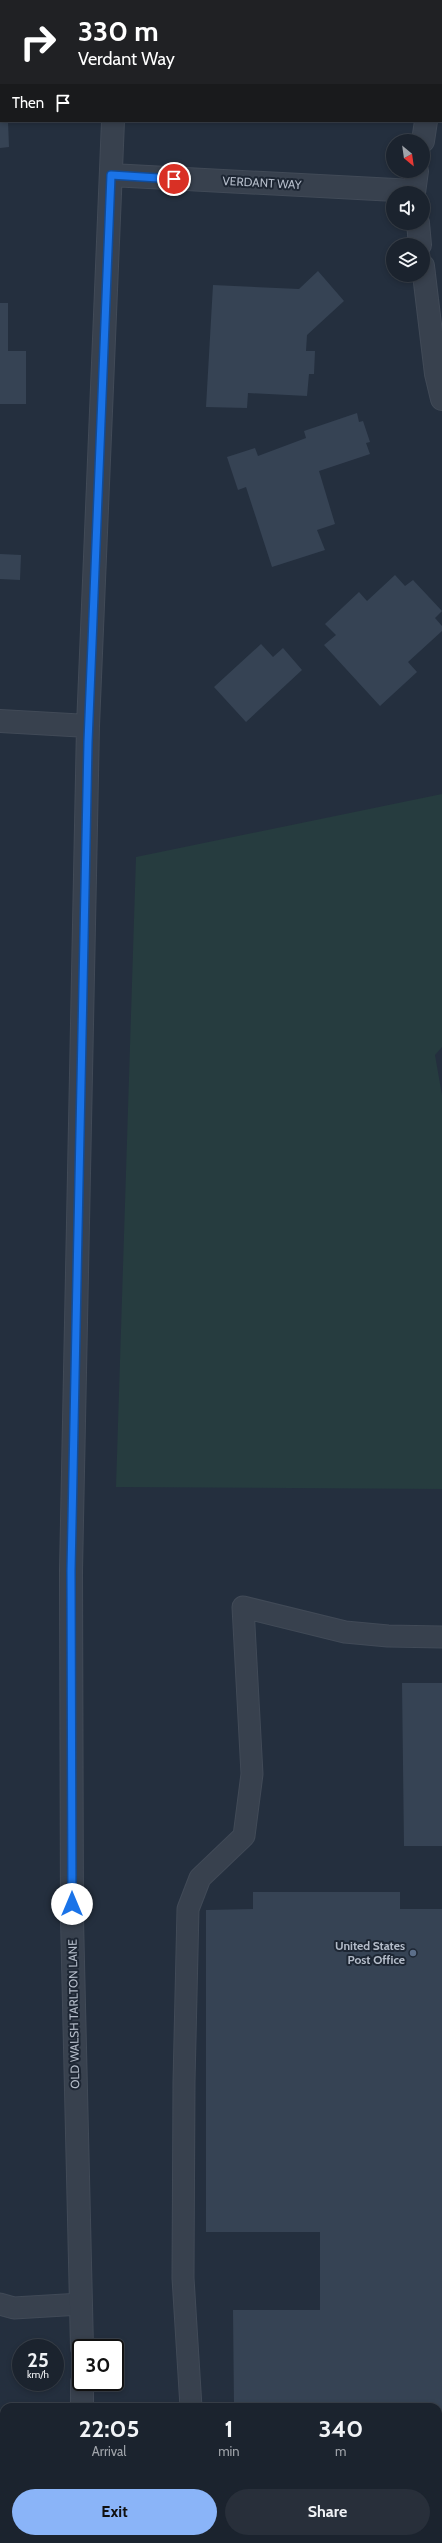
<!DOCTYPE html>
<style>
:root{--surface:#1b232e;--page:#282f3a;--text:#f1f3f6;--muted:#a0a4aa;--line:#39404a;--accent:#8ab4f8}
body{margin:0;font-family:Cabin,sans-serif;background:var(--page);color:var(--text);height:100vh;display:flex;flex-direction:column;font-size:15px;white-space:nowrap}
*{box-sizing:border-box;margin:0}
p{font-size:13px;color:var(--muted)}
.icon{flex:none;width:22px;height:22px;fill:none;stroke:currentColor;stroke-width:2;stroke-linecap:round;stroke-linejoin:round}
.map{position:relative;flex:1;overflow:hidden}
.details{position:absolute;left:0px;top:2403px;width:442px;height:140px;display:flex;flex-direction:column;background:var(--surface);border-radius:12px 12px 0 0;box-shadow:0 2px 6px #0003,0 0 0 1px var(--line)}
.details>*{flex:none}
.top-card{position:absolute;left:0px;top:0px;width:442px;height:122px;box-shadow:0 2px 6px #0003,0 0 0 1px var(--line);background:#202124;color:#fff;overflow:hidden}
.needle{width:26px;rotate:151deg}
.tools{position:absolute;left:386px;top:134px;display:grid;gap:8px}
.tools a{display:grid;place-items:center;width:44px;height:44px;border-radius:50%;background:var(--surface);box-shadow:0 2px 6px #0003,0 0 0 1px var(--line);font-size:20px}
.speed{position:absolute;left:12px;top:2339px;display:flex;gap:8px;font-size:20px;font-weight:700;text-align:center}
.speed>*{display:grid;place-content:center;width:52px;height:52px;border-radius:50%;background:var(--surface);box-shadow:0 2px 6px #0003,0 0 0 1px var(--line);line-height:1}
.speed small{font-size:10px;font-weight:400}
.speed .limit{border:2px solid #111;border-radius:6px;background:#fff;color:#111}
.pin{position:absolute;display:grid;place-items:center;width:34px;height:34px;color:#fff;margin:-17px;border:2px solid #fff;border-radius:50%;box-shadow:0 1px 4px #0007}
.me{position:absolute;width:44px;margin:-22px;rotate:0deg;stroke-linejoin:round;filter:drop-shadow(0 0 3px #0008)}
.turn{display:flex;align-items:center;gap:14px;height:84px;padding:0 12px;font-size:18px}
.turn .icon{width:52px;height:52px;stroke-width:2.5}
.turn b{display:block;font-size:28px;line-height:34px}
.then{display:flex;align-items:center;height:38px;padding:0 12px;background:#0003;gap:8px;font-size:15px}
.eta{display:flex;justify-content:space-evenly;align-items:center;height:68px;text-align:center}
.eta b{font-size:24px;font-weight:800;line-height:28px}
.action{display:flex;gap:8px;margin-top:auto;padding:8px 12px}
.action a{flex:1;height:46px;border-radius:24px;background:var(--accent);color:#111;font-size:16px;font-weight:800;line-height:46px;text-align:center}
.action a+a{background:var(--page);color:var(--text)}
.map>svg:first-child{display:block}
.green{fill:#263c3f}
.building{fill:#364354}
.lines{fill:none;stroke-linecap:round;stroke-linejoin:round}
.lane-casing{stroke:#414a57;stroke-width:23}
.street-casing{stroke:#414a57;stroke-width:24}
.lane{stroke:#38414e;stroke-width:21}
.street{stroke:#38414e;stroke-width:22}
.route-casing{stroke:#114b97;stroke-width:10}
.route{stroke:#1a73e8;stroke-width:7}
.service-dot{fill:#5c6f8a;stroke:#1d2633;stroke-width:1.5}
.labels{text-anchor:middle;stroke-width:4;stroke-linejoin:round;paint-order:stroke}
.street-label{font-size:12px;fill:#b4bcc9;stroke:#1d2633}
.poi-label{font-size:12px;font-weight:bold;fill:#b4bcc9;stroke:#1d2633;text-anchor:end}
</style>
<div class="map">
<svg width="442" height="2543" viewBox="0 0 442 2543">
<rect width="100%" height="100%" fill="#242f3e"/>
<path class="green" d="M 442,794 L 442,1047 L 435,1055 L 442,1095 L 442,1489 L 116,1487 L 136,857 Z"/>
<path class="building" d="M 0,121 L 8,121 L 9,147 L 0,148 Z
M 318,271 L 344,301 L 307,335 L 306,351 L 315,351 L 314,374 L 309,374 L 307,396 L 248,393 L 247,408 L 206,407 L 213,285 L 299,289 Z
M 0,303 L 8,303 L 8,351 L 26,351 L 26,404 L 0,404 Z
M 357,413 L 359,422 L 363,421 L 370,442 L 366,443 L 370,454 L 319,471 L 335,524 L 317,530 L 325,550 L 272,567 L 246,487 L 238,490 L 227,457 L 255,448 L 258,456 L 306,438 L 304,431 Z
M 0,554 L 21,555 L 20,580 L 0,579 Z
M 395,575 L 405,586 L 413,580 L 442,611 L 435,618 L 442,626 L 442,631 L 408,662 L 417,672 L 380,706 L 324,645 L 336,635 L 325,624 L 359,592 L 367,601 Z
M 261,644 L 273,657 L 283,648 L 302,670 L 246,722 L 214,687 Z
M 402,1683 L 442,1683 L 442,1846 L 404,1846 Z
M 253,1892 L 400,1892 L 400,1909 L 442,1909 L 442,2543 L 322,2543 L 322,2539 L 438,2539 L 438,2407 L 234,2407 L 233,2310 L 320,2310 L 320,2232 L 206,2232 L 206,1910 L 253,1909 Z
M 170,2539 L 183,2539 L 184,2543 L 170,2543 Z"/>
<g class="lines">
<g class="lane-casing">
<path id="lane" d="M 0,2304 L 14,2308 L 81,2304
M 191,2407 L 183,2278 L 184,2082 L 188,1909 L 200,1878 L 244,1836 L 252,1774 L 243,1607 L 345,1632 L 388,1636 L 442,1637
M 196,2539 L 196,2543
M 282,2543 L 282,2539"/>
</g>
<g class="street-casing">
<path id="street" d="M 119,1 L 119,0
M 441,57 L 442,53
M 423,141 L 426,121
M 111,175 L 414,191
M 414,193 L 417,171
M 418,223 L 420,245
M 423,266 L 436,374 L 442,399
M 0,721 L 88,726
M 82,2348 L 72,1919 L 71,1571 L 88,726 L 113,121
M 82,2382 L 82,2407
M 84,2539 L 84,2543"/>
</g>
<use href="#lane" class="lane"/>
<use href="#street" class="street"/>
</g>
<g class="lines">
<g class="route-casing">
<path id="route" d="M 72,1904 L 71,1571 L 88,742 L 111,175 L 174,179"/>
</g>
<use href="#route" class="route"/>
</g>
<circle class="service-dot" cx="413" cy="1953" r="4"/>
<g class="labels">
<g class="street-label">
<text transform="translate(262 183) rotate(3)" y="4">VERDANT WAY</text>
<text transform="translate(74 2014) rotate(-91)" y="4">OLD WALSH TARLTON LANE</text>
</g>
<g class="poi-label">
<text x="405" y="1950">United States<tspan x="405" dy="14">Post Office</tspan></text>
</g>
</g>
</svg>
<div class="tools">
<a><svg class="needle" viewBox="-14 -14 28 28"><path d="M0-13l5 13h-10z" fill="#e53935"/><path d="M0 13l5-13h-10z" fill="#a0a4aa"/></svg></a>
<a><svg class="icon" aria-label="sound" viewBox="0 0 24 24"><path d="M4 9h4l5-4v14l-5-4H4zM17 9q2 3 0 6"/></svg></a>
<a><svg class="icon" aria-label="layers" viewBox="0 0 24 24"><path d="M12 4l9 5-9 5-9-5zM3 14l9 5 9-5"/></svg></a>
</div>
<div class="speed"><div>25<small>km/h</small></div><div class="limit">30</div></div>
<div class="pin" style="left:174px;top:179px;background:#d93025"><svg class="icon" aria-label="arrive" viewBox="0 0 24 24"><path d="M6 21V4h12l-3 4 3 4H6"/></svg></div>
<svg class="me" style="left:72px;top:1904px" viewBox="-20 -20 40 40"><circle r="19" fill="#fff"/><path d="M0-13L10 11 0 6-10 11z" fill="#1a73e8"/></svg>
<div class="top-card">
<div class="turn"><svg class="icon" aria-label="right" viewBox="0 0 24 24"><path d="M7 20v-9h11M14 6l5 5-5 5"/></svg><div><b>330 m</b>Verdant Way</div></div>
<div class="then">Then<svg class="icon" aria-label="arrive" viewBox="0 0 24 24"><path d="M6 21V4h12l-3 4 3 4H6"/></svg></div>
</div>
<section class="details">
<div class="eta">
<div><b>22:05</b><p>Arrival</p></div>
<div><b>1</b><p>min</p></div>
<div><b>340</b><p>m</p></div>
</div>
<div class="action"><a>Exit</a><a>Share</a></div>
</section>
</div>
